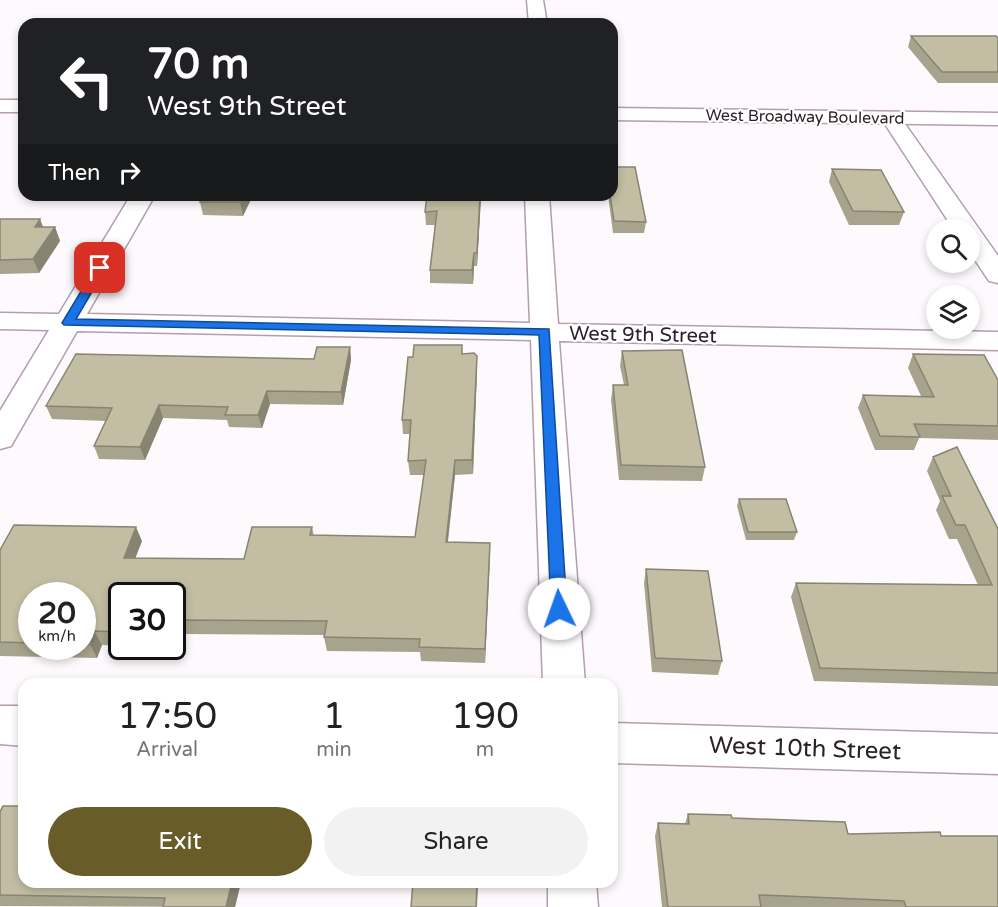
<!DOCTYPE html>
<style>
:root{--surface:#fff;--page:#f2f2f2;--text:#222;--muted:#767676;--accent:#685d29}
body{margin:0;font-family:"Varela Round",sans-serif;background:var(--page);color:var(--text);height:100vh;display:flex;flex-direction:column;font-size:22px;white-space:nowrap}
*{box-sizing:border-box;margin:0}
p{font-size:20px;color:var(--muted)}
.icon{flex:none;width:33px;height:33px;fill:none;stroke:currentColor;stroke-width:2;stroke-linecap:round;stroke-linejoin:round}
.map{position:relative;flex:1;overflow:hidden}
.sheet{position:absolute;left:18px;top:678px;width:600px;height:210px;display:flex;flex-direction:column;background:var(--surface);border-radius:18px;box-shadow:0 3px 9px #0003}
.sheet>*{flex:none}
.top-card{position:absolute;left:18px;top:18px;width:600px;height:183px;border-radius:18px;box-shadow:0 3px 9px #0003;background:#202124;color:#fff;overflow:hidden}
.tools{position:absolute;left:926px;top:219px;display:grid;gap:12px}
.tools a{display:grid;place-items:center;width:54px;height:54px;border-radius:50%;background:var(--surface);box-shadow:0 3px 9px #0003;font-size:30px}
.speed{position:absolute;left:18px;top:582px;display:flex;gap:12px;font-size:30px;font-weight:700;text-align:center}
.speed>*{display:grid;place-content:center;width:78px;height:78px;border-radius:50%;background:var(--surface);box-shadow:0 3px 9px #0003;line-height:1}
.speed small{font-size:15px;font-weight:400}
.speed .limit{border:3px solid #111;border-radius:9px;background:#fff;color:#111}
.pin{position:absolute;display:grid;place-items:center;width:51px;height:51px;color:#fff;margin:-26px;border-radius:12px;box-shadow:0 3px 9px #0006}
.me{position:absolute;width:66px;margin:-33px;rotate:357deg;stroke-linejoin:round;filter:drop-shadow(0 0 4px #0008)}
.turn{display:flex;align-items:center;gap:21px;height:126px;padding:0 30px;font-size:27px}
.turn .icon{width:78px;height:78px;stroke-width:2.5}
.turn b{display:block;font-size:42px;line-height:51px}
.then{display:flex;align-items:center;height:57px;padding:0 30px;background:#0003;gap:12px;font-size:22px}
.eta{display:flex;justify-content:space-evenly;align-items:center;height:102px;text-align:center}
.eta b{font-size:36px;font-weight:600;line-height:42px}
.action{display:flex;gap:12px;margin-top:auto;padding:12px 30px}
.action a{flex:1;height:69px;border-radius:36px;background:var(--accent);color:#fff;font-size:24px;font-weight:600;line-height:69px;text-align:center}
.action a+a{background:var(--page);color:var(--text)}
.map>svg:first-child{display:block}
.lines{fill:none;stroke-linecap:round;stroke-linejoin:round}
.minor-casing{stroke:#b39db0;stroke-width:3}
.trunk-casing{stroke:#b39db0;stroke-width:3}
.minor{fill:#fff;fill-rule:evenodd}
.trunk{fill:#fff;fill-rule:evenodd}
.wall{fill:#a8a38c;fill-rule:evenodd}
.shaded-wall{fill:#888472}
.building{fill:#c3bda3;stroke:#888472;stroke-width:1.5}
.route{fill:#1a73e8;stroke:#114b97;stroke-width:1.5}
.labels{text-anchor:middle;stroke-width:4.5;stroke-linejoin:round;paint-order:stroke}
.far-street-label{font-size:16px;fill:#2a2129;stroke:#fff}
.street-label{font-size:20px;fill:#2a2129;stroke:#fff}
.near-street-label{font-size:24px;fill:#2a2129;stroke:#fff}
</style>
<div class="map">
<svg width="998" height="907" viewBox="0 0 998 907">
<rect width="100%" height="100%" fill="#fdf9fd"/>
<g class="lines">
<g class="minor-casing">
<path id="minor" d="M 527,0 L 543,0 L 547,24 L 529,24 Z
M 891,112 L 898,114 L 998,256 L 998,283 L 989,281 L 969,251 L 969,230 L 954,230 L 881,118 L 884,114 Z
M 131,195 L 155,195 L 87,314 L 530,323 L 525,195 L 549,195 L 558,324 L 998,332 L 998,350 L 559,341 L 585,684 L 543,684 L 531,340 L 77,331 L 11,446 L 0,449 L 0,411 L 49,330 L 0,329 L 0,313 L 59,314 Z
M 0,706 L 24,706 L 24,746 L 0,744 Z
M 612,723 L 998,734 L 998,774 L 612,763 Z
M 548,882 L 596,882 L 598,907 L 548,907 Z"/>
</g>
<g class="trunk-casing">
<path id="trunk" d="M 0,100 L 24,100 L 24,112 L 0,112 Z
M 612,108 L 998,113 L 998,125 L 612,120 Z"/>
</g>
<use href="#minor" class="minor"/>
<use href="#trunk" class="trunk"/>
</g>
<path class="wall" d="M 911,36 L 998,38 L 998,83 L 938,83 L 908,47 Z
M 832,169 L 904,212 L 899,225 L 849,225 L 829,182 Z
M 253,195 L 243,216 L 203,215 L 200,202 Z
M 427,195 L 490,195 L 490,199 L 481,199 L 477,266 L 474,266 L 473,284 L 430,283 L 430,270 L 435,225 L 426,225 L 425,212 Z
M 608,195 L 612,195 L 646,222 L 644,233 L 613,233 Z
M 0,219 L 40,219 L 43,227 L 55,227 L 60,241 L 39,273 L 0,274 Z
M 350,347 L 351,360 L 343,405 L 270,404 L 262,428 L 229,427 L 227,420 L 163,418 L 145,460 L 99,459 L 94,446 L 106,421 L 52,419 L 46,406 L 314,359 Z
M 622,351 L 705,467 L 702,481 L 619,480 L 611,400 L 613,385 L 624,385 L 620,366 Z
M 463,354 L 477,370 L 473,474 L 455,475 L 448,542 L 490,543 L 485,663 L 421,661 L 420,652 L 327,651 L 324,637 L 324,635 L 184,634 L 181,646 L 172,646 L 172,596 L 122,596 L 122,646 L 102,645 L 97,658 L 0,656 L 0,550 L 142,541 L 135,558 L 244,559 L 312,527 L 314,536 L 415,537 L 424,475 L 410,475 L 408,461 L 410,434 L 403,434 L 402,420 ZM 32,596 L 82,596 L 82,646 L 32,646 Z
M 913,354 L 998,380 L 998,440 L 919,438 L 914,450 L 875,450 L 858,408 L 863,395 L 921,396 L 908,368 Z
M 933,457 L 998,529 L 998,686 L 814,681 L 791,597 L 796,583 L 978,585 L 957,539 L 949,539 L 936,510 L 940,501 L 927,471 Z
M 739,499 L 797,532 L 794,540 L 746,540 L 737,506 Z
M 646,569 L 722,661 L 718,675 L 652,672 L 644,583 Z
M 0,812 L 24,882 L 241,882 L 235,907 L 0,906 Z
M 688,814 L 732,818 L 848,834 L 941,836 L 998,907 L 662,907 L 655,836 L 658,823 L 685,824 Z"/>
<path class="shaded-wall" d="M 244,195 L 253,195 L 243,216 L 240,202 Z
M 480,195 L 481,195 L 477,266 L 477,253 Z
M 40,219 L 45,233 L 35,227 Z
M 55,227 L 60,241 L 39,273 L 33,259 Z
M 474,253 L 474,266 L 473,284 L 472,270 Z
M 350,347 L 351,360 L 343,405 L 341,392 Z
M 477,356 L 477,370 L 473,474 L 472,460 Z
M 267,391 L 270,404 L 262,428 L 258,415 Z
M 159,405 L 163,418 L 145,460 L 140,447 Z
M 455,460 L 455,475 L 446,556 L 446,542 Z
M 136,527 L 142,541 L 130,572 L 124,558 Z
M 490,543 L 490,557 L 485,663 L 485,649 Z
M 179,620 L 184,634 L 181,646 L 175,632 Z
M 94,631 L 102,645 L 97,658 L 90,644 Z
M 232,882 L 241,882 L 235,907 L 226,907 Z
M 477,882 L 478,882 L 477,907 L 476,907 Z"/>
<path class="building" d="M 911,36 L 996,36 L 998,38 L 998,72 L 942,72 Z
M 612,167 L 635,167 L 646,222 L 614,221 L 610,195 L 612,195 Z
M 832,169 L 881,170 L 904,212 L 853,211 Z
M 204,195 L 244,195 L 240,202 L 200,202 Z
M 427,195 L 480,195 L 477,253 L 474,253 L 472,270 L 430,270 L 437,211 L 425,212 Z
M 0,219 L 40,219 L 35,227 L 55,227 L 33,259 L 0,260 Z
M 414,345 L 462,345 L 462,354 L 474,353 L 477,356 L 472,460 L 455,460 L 446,542 L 490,543 L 485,649 L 419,647 L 420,639 L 324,637 L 327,621 L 179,620 L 175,632 L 172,632 L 172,596 L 122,596 L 122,632 L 94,631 L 90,644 L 82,644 L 82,596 L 32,596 L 32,643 L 0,642 L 0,550 L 14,525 L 136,527 L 124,558 L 244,559 L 252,527 L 312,527 L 310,535 L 415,537 L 426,460 L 408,461 L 411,420 L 402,420 L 408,357 L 413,357 Z
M 317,347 L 350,347 L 341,392 L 267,391 L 258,415 L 225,415 L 228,407 L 159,405 L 140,447 L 94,446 L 112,408 L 46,406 L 76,354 L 314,359 Z
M 682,350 L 705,467 L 621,465 L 613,385 L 628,385 L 622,351 Z
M 913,354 L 984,355 L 998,380 L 998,426 L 914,424 L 920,437 L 880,436 L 863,395 L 934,397 Z
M 957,447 L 998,529 L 998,673 L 820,668 L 796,583 L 992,585 L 965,525 L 956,525 L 942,496 L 951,496 L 933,457 Z
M 739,499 L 786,499 L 797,532 L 748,532 Z
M 646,569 L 708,571 L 722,661 L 655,658 Z
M 3,806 L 24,806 L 24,882 L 232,882 L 226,907 L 163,907 L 165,898 L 0,895 L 0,812 Z
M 688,814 L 731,815 L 732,818 L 845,822 L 848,834 L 940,832 L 941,836 L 998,836 L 998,907 L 906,907 L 904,901 L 759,895 L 761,907 L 668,907 L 658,823 L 689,824 Z
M 413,882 L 477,882 L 476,907 L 411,907 Z"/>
<path class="route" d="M 100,265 L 106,268 L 76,319 L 549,329 L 567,609 L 565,614 L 554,614 L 551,609 L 539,335 L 64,325 L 62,323 L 95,268 Z"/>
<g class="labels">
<g class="far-street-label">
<text transform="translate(805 116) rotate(1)" y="6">West Broadway Boulevard</text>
</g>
<g class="street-label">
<text transform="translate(643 334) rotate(1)" y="7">West 9th Street</text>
</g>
<g class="near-street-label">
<text transform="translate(805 748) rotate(2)" y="8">West 10th Street</text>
</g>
</g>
</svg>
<div class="tools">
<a><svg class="icon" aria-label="search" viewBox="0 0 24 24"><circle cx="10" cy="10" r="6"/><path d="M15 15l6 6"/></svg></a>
<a><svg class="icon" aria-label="layers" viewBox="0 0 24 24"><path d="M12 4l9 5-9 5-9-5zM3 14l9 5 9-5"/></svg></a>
</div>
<div class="speed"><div>20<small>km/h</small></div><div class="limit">30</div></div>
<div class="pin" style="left:100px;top:268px;background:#d93025"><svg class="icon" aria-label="arrive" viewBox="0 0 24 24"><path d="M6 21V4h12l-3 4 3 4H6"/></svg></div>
<svg class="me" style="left:559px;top:609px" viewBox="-20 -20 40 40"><circle r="19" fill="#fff"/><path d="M0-13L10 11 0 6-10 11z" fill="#1a73e8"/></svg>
<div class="top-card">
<div class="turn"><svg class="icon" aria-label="left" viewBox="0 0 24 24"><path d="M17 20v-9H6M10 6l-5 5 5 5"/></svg><div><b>70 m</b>West 9th Street</div></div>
<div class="then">Then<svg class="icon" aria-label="right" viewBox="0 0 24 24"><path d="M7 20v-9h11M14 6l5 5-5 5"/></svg></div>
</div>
<section class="sheet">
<div class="eta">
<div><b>17:50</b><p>Arrival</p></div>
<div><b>1</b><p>min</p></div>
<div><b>190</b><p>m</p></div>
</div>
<div class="action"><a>Exit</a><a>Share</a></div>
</section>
</div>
